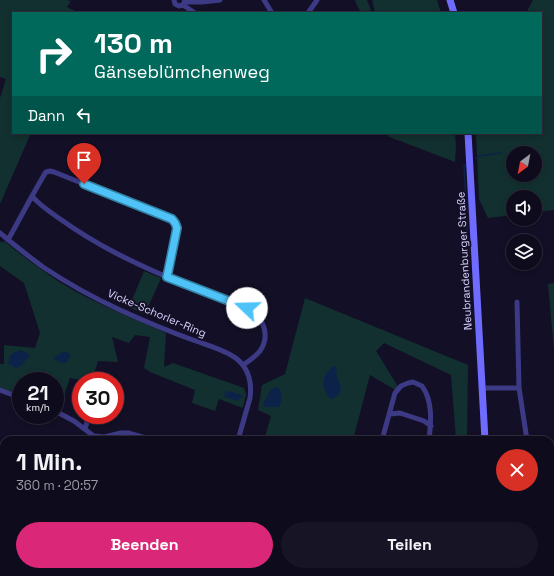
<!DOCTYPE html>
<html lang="de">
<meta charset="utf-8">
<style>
:root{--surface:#0e0b1c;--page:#171425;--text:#f1f3f6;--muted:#9b9ba3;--line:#2e2b3b;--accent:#db2777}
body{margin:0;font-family:"Space Grotesk",sans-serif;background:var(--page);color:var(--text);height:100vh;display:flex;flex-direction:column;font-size:15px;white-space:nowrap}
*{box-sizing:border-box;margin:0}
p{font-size:13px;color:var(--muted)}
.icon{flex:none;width:22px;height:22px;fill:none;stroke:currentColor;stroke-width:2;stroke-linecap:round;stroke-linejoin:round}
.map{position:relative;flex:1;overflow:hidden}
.side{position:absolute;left:0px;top:436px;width:554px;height:140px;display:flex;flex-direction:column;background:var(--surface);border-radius:12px 12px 0 0;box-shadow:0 2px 6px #0003,0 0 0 1px var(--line)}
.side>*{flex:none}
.top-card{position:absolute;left:12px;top:12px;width:530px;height:122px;border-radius:0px;box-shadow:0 2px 6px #0003,0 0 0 1px var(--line);background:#00695c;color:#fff;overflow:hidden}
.needle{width:26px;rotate:212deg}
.tools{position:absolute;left:506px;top:146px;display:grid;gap:8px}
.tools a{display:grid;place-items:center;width:36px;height:36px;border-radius:50%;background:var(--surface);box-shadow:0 2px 6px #0003,0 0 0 1px var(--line);font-size:20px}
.speed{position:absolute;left:12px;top:372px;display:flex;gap:8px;font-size:20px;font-weight:700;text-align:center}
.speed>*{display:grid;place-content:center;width:52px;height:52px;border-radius:50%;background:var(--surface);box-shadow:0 2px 6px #0003,0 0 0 1px var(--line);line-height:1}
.speed small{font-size:10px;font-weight:400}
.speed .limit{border:6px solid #d22;background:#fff;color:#111}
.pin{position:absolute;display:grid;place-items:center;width:34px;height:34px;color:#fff;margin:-41px -17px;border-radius:50% 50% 50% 0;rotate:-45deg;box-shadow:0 0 4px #0007}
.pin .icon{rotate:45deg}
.me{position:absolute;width:44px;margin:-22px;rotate:291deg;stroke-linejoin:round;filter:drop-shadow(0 0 3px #0008)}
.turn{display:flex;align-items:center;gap:14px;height:84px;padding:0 16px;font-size:18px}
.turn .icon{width:52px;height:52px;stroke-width:2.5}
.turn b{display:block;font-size:28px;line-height:34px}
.then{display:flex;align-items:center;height:38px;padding:0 16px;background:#0003;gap:8px;font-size:15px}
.round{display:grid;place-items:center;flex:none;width:42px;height:42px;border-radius:21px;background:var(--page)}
.head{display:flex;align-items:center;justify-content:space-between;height:68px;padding:0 16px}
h1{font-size:24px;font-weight:700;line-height:30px}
.button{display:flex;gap:8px;margin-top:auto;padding:8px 16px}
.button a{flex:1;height:46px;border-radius:24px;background:var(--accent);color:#fff;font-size:16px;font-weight:700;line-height:46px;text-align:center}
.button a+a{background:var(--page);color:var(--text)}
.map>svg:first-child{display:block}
.green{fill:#12302f;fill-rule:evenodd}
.water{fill:#0c2248}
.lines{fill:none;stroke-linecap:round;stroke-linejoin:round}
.stream{stroke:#0c2248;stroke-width:1.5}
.minor{stroke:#3d3a85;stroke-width:5}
.secondary{stroke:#6f6bff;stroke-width:7}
.route-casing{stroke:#337fa1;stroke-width:10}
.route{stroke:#4fc3f7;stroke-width:7}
.labels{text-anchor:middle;stroke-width:4;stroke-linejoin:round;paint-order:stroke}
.street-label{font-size:11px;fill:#d9d4ff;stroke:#130f26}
</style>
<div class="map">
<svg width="554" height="576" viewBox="0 0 554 576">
<rect width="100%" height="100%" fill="#130f26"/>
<path class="green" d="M 0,0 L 66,0 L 71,1 L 67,7 L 79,13 L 13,13 L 13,133 L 31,133 L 0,204 L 0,98 L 6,79 L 0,77 Z
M 356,0 L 367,0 L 371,10 L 364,13 L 361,13 L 355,1 Z
M 372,0 L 437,0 L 441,13 L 375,13 Z
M 533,0 L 554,0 L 554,210 L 535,212 L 535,197 L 513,197 L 513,215 L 488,218 L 479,199 L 476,133 L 541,133 L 541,13 L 526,13 ZM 513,153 L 535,153 L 535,175 L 513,175 Z
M 392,133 L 455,133 L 456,146 L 455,162 L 387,136 Z
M 0,241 L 3,243 L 4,241 C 22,256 41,270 61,283 C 94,303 130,317 166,333 L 164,367 L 173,363 L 244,388 L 246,394 L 243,408 L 219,399 L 215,411 L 192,403 L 195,390 L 150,372 L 144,368 L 150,337 L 135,335 L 129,343 L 112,337 L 118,362 L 98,361 L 93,377 L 85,381 L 70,378 L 58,413 L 55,411 L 55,381 L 21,381 L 21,398 L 0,390 L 0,364 L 4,364 L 4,345 L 35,348 L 40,333 L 24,283 L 0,266 Z
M 144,271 L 161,278 L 145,314 L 129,307 Z
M 554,283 L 554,350 L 548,284 Z
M 305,298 L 468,365 L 467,440 L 456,440 L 451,375 L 384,343 L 376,351 L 399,388 L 397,391 L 370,375 L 353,440 L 264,440 L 271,416 L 258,410 L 262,385 L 285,374 Z
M 550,480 L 554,480 L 554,576 L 434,576 L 435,572 L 550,572 Z
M 257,572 L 300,572 L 295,576 L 264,576 Z"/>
<path class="water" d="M 21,350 L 30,355 L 21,366 L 16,368 L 8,364 L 11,354 Z
M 64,351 L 71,354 L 66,363 L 59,362 L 53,358 Z
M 333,366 L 336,367 L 337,378 L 341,386 L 340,393 L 335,398 L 332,399 C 324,395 321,382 326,374 C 328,371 331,369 333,366 Z
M 276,387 L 280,389 C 282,396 282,401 279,407 L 266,407 L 263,405 L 263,403 C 269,397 267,390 276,387 Z
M 228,391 L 242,395 L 243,396 L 242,398 L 240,398 L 237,401 L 225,397 L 224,397 L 225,392 Z"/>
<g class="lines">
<path class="stream" d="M 476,158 L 479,156 L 501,153
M 466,165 L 464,166 L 469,256"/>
<path class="minor" d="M 174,0 L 175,4 L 179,6 L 183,5 L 185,0
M 264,0 L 272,13
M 185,2 L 202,2 L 220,0
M 183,5 L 195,13
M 308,13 L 317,0
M 50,171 L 54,172 L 172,219 C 176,222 176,224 177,228 L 167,277 C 130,261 97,245 63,221 C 53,214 40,206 32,196 L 44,175 L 46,172 Z
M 0,233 C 14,245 28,256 43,267 C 67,283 94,298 120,310 C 144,321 168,331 193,340 C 207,345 226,350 237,359 C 249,369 252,383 250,398 L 238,440
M 8,240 L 32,196
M 167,277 L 247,308 C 263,316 271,335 260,351 C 256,356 249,361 243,365
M 517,302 L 519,388 L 527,440
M 482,388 L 519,388
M 0,390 L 21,398
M 55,411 L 74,421 L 91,434 L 94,436 L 104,437 L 121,433 L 128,433 L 153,440
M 390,414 L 400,413 L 424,421 L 431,426
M 85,429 L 89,415
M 383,436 L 397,440
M 382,440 L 395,393 L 401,386 L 408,383 L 413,382 L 422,386 C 433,401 431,422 429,440
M 0,461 L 4,472
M 0,540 L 4,540
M 36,572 L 38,576
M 181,572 L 184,575 L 188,576
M 199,572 L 204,576
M 395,572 L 407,576
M 188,576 L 192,575 L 195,572
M 341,576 L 342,572
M 390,576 L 392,572"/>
<path class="secondary" d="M 450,0 L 454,13
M 468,133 L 485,440
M 463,576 L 464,572"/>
</g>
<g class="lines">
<g class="route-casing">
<path id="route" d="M 84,184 L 172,219 C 175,222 176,224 177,228 L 167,277 L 247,308"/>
</g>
<use href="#route" class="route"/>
</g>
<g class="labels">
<g class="street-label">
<text transform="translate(464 261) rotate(-93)" y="4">Neubrandenburger Straße</text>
<text transform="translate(157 313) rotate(23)" y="4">Vicke-Schorler-Ring</text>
</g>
</g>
</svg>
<div class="tools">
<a><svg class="needle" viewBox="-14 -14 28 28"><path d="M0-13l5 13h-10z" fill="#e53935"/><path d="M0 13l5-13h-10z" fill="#9b9ba3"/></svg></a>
<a><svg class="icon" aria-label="sound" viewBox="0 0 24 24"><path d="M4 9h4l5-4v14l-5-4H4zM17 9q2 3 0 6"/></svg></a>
<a><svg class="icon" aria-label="layers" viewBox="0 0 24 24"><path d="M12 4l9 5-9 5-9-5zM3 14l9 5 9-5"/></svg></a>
</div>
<div class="speed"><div>21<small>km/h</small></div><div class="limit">30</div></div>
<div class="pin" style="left:84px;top:184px;background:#d93025"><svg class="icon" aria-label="arrive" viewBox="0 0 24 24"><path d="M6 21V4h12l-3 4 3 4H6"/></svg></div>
<svg class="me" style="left:247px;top:308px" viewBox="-20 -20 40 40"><circle r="19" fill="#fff"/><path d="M0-13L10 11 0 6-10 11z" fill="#4fc3f7"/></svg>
<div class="top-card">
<div class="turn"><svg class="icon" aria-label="right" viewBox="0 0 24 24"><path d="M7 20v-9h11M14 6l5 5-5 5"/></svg><div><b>130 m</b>Gänseblümchenweg</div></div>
<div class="then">Dann<svg class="icon" aria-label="left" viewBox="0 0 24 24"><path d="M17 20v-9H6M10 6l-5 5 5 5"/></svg></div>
</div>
<section class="side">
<div class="head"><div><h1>1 Min.</h1><p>360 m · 20:57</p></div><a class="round" style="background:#d93025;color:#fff"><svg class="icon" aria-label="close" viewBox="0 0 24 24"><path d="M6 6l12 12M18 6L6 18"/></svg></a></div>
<div class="button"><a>Beenden</a><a>Teilen</a></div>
</section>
</div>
